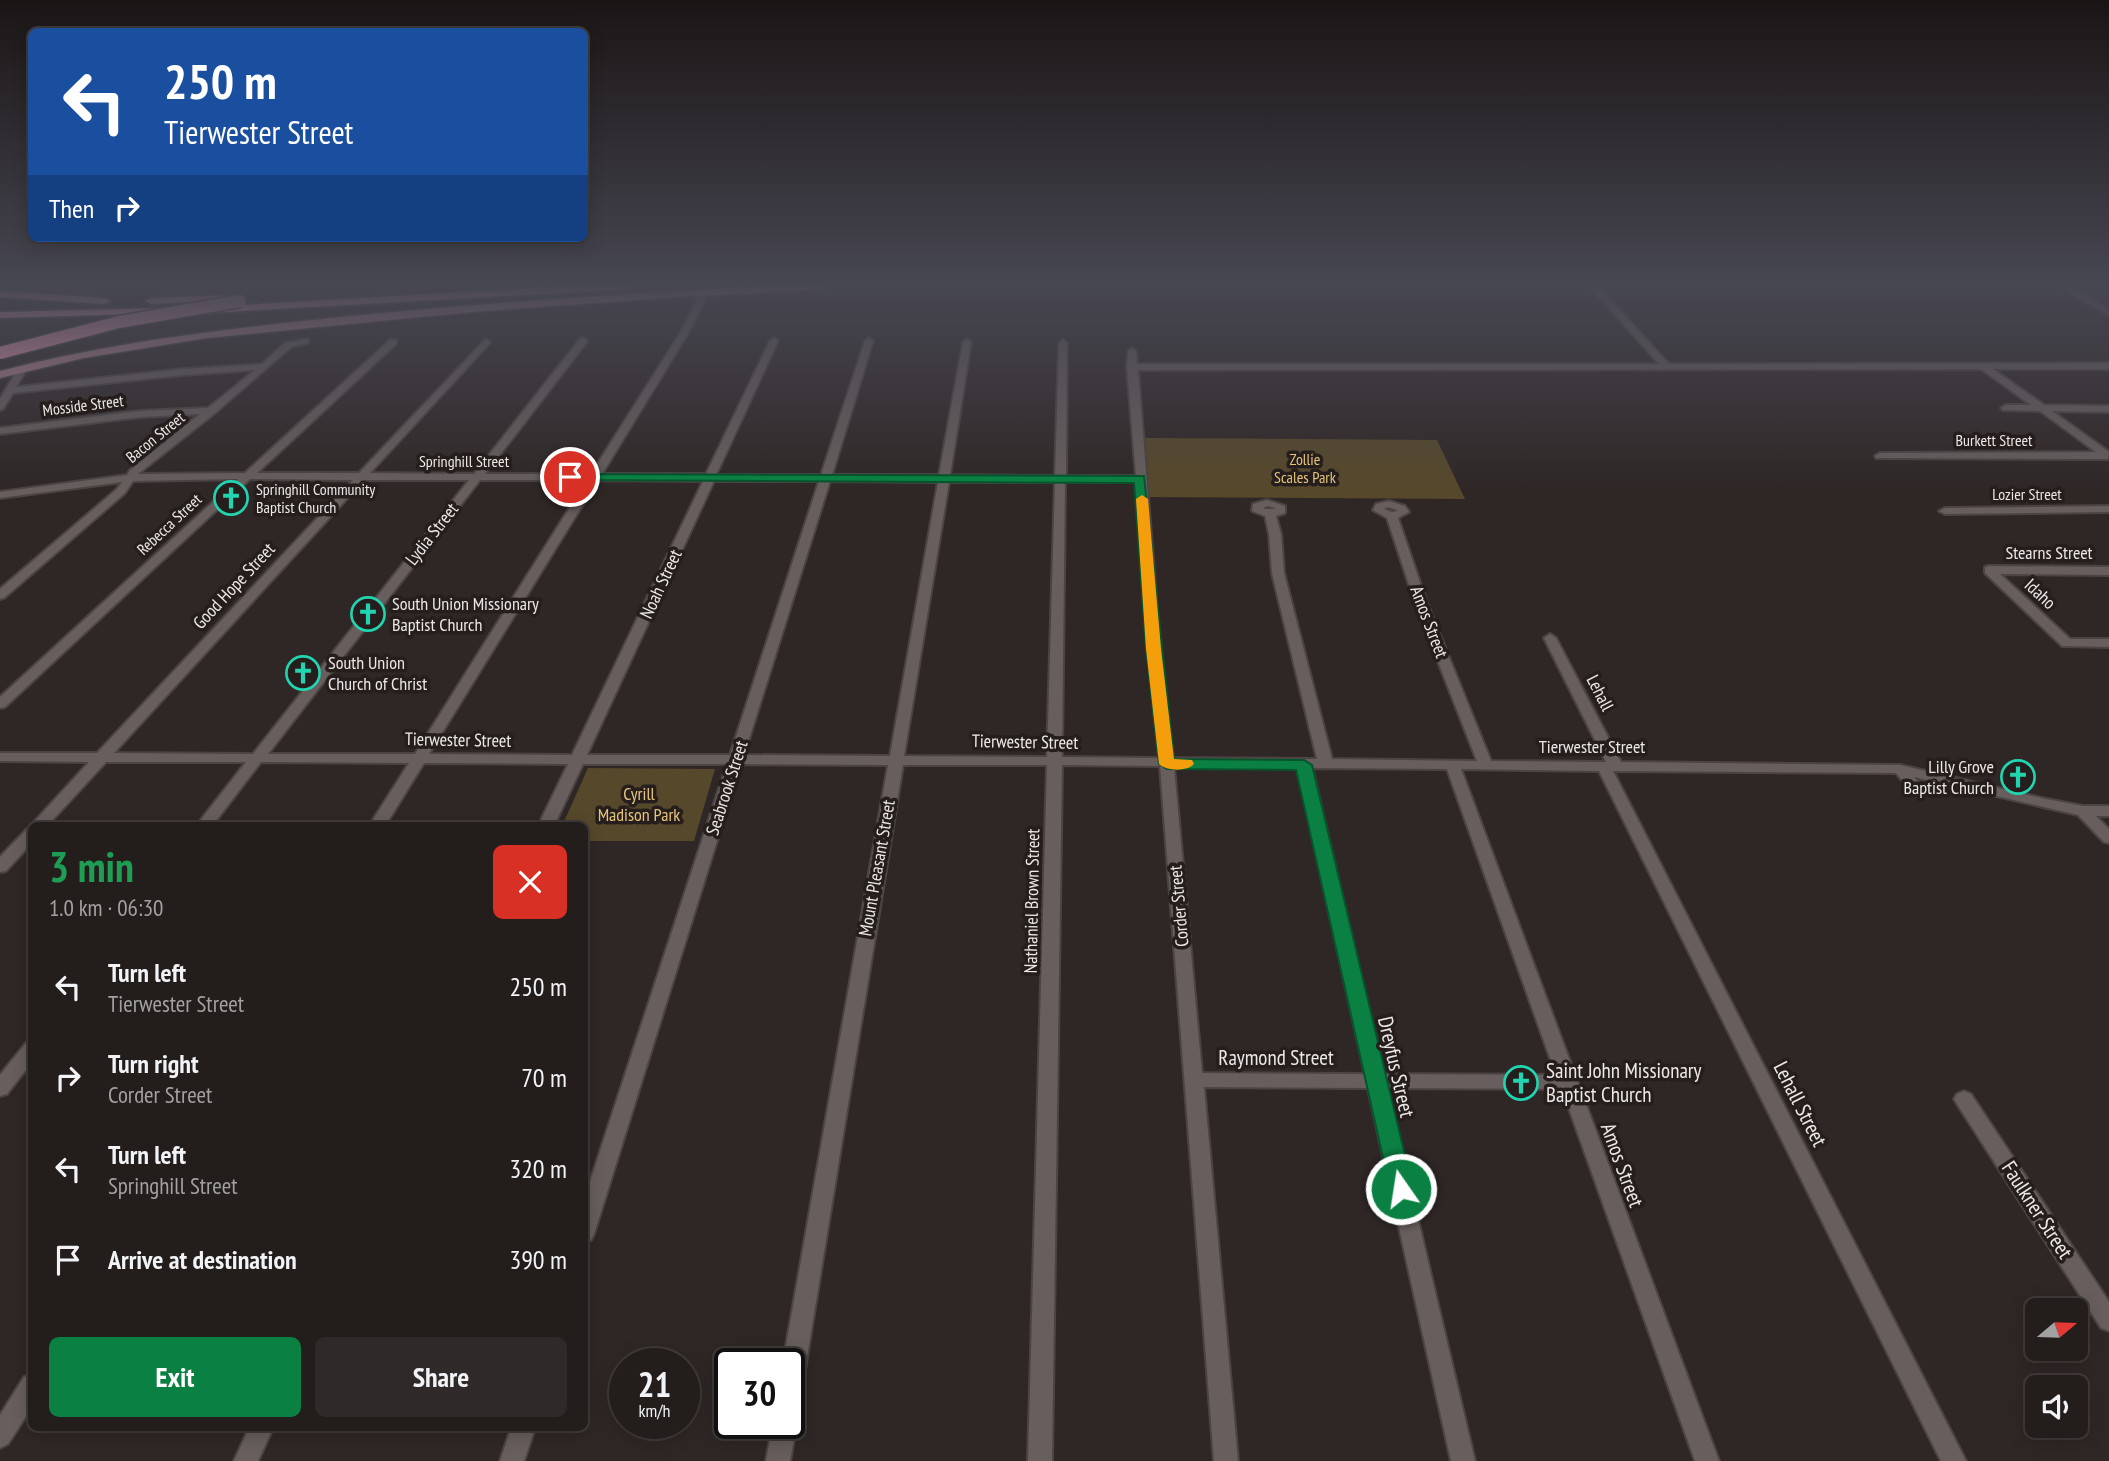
<!DOCTYPE html>
<meta charset="utf-8">
<style>
:root{--surface:#231d1c;--page:#2f2a29;--text:#f1f3f6;--muted:#a3a2a3;--line:#403b3b;--accent:#0b8043}
body{margin:0;font-family:"PT Sans Narrow",sans-serif;background:var(--page);color:var(--text);height:100vh;display:flex;flex-direction:column;font-size:26px;white-space:nowrap}
*{box-sizing:border-box;margin:0}
p{font-size:23px;color:var(--muted)}
.icon{flex:none;width:38px;height:38px;fill:none;stroke:currentColor;stroke-width:2;stroke-linecap:round;stroke-linejoin:round}
.map{position:relative;flex:1;overflow:hidden}
.side{position:absolute;left:28px;top:822px;width:560px;height:609px;display:flex;flex-direction:column;background:var(--surface);border-radius:10px;box-shadow:0 4px 18px #0003,0 0 0 2px var(--line)}
.side>*{flex:none}
.banner{position:absolute;left:28px;top:28px;width:560px;height:214px;border-radius:10px;box-shadow:0 4px 18px #0003,0 0 0 2px var(--line);background:#1a4fa0;color:#fff;overflow:hidden}
.needle{width:46px;rotate:71deg}
.controls{position:absolute;left:2025px;top:1298px;display:grid;gap:14px}
.controls a{display:grid;place-items:center;width:63px;height:63px;border-radius:10px;background:var(--surface);box-shadow:0 4px 18px #0003,0 0 0 2px var(--line);font-size:35px}
.speed{position:absolute;left:609px;top:1348px;display:flex;gap:14px;font-size:35px;font-weight:700;text-align:center}
.speed>*{display:grid;place-content:center;width:91px;height:91px;border-radius:50%;background:var(--surface);box-shadow:0 4px 18px #0003,0 0 0 2px var(--line);line-height:1}
.speed small{font-size:18px;font-weight:400}
.speed .limit{border:4px solid #111;border-radius:10px;background:#fff;color:#111}
.pin{position:absolute;display:grid;place-items:center;width:60px;height:60px;color:#fff;margin:-30px;border:4px solid #fff;border-radius:50%;box-shadow:0 2px 7px #0007}
.me{position:absolute;width:77px;margin:-38px;rotate:347deg;stroke-linejoin:round;filter:drop-shadow(0 0 5px #0008)}
.turn{display:flex;align-items:center;gap:24px;height:147px;padding:0 21px;font-size:32px}
.turn .icon{width:91px;height:91px;stroke-width:2.5}
.turn b{display:block;font-size:49px;line-height:60px}
.then{display:flex;align-items:center;height:66px;padding:0 21px;background:#0003;gap:14px;font-size:26px}
.round{display:grid;place-items:center;flex:none;width:74px;height:74px;border-radius:10px;background:var(--page)}
.head{display:flex;align-items:center;justify-content:space-between;height:119px;padding:0 21px}
h1{font-size:42px;font-weight:700;line-height:52px;color:#1e9e55}
.action{display:flex;gap:14px;margin-top:auto;padding:14px 21px}
.action a{flex:1;height:80px;border-radius:10px;background:var(--accent);color:#fff;font-size:28px;font-weight:700;line-height:80px;text-align:center}
.action a+a{background:var(--page);color:var(--text)}
ul{padding:0;list-style:none}
li{display:flex;align-items:center;gap:21px;height:91px;padding:0 21px}
li div{flex:1}
li b{display:block;font-size:26px}
li em{font-style:normal}
.map>svg:first-child{display:block}
.green{fill:#56482a}
.lines{fill:none;stroke-linecap:round;stroke-linejoin:round}
.minor-casing{stroke:#4a4443;stroke-width:4}
.major-casing{stroke:#4a4443;stroke-width:3}
.highway-casing{stroke:#4a4443;stroke-width:4}
.minor{fill:#675e5d;fill-rule:evenodd}
.major{fill:#b58192;fill-rule:evenodd}
.highway{fill:#e999b5;fill-rule:evenodd}
.highway-bridge-casing{stroke:#4a4443;stroke-width:15;stroke-linecap:butt}
.highway-bridge{stroke:#e999b5;stroke-width:12}
.route{fill:#0b8043;stroke:#07532c;stroke-width:2}
.slow{fill:#f59e0b}
.labels{text-anchor:middle;stroke-width:7;stroke-linejoin:round;paint-order:stroke}
.far-street-label{font-size:16px;fill:#ede8e7;stroke:#251e1d}
.far-park-label{font-size:16px;fill:#e6c47a;stroke:#251e1d}
.far-poi-label{font-size:16px;fill:#ede8e7;stroke:#251e1d;text-anchor:start}
.street-label{font-size:18px;fill:#ede8e7;stroke:#251e1d}
.poi-label{font-size:18px;fill:#ede8e7;stroke:#251e1d;text-anchor:start}
.park-label{font-size:18px;fill:#e6c47a;stroke:#251e1d}
.near-street-label{font-size:21px;fill:#ede8e7;stroke:#251e1d}
.near-poi-label{font-size:21px;fill:#ede8e7;stroke:#251e1d;text-anchor:start}
</style>
<div class="map">
<svg width="2109" height="1461" viewBox="0 0 2109 1461">
<rect width="100%" height="100%" fill="#2f2726"/>
<path class="green" d="M 1144,438 L 1437,440 L 1465,499 L 1149,497 Z
M 588,768 L 715,769 L 694,841 L 585,841 L 584,826 L 562,826 Z"/>
<g class="lines">
<g class="minor-casing">
<path id="minor" d="M 695,286 L 703,286 L 705,301 L 687,335 L 602,474 L 706,474 L 770,341 L 774,338 L 778,341 L 716,475 L 821,475 L 865,341 L 869,338 L 873,341 L 832,475 L 939,475 L 963,342 L 967,339 L 971,342 L 950,475 L 1055,476 L 1059,343 L 1063,340 L 1067,343 L 1066,476 L 1136,476 L 1127,367 L 1128,351 L 1132,348 L 1136,351 L 1137,364 L 1659,364 L 1589,286 L 1598,286 L 1669,364 L 2109,363 L 2109,369 L 1993,369 L 2044,405 L 2109,406 L 2109,412 L 2052,411 L 2109,452 L 2108,459 L 1876,458 L 1875,456 L 1880,453 L 2096,452 L 2040,411 L 2003,410 L 2001,408 L 2006,405 L 2031,405 L 1981,369 L 1138,370 L 1160,649 L 1173,758 L 1317,759 L 1272,573 L 1269,534 L 1265,516 L 1252,511 L 1253,504 L 1267,500 L 1285,506 L 1285,513 L 1276,516 L 1281,534 L 1284,573 L 1332,759 L 1477,761 L 1415,603 L 1387,518 L 1373,510 L 1376,504 L 1389,501 L 1405,506 L 1409,512 L 1398,518 L 1427,603 L 1491,761 L 1606,762 L 1544,638 L 1550,634 L 1556,638 L 1621,762 L 1900,765 L 2046,799 L 2083,806 L 2109,806 L 2109,816 L 2096,816 L 2109,829 L 2109,843 L 2104,842 L 2078,815 L 1914,777 L 1926,792 L 1919,797 L 1914,795 L 1896,773 L 1613,771 L 1966,1461 L 1941,1461 L 1599,771 L 1461,769 L 1719,1461 L 1695,1461 L 1562,1089 L 1387,1088 L 1475,1461 L 1451,1461 L 1368,1088 L 1204,1087 L 1238,1461 L 1214,1461 L 1160,766 L 1062,765 L 1052,1461 L 1028,1461 L 1047,765 L 903,765 L 801,1394 L 797,1402 L 789,1405 L 789,1363 L 783,1363 L 888,765 L 741,764 L 594,1234 L 591,1240 L 584,1243 L 584,1200 L 727,764 L 583,764 L 554,826 L 538,826 L 568,764 L 424,763 L 385,826 L 369,826 L 409,763 L 261,762 L 212,826 L 196,826 L 246,762 L 106,762 L 47,826 L 32,826 L 32,828 L 30,826 L 33,823 L 89,762 L 0,761 L 0,753 L 97,753 L 353,480 L 250,479 L 5,707 L 0,708 L 0,697 L 238,479 L 133,481 L 125,493 L 4,598 L 0,599 L 0,589 L 117,489 L 122,482 L 0,498 L 0,492 L 127,475 L 130,470 L 200,414 L 140,417 L 0,434 L 0,428 L 140,411 L 208,408 L 255,370 L 183,375 L 13,393 L 3,409 L 0,410 L 0,399 L 19,367 L 27,369 L 16,387 L 183,369 L 262,364 L 285,343 L 308,339 L 308,343 L 291,347 L 215,413 L 138,474 L 245,473 L 390,340 L 396,340 L 396,344 L 257,473 L 359,473 L 486,339 L 490,342 L 489,344 L 370,473 L 474,474 L 580,339 L 583,338 L 587,341 L 586,343 L 485,474 L 591,474 L 679,335 L 697,301 ZM 364,480 L 469,480 L 253,754 L 114,753 ZM 480,480 L 587,480 L 415,754 L 268,754 ZM 598,480 L 703,481 L 572,755 L 429,754 ZM 714,481 L 819,481 L 730,755 L 587,755 ZM 830,481 L 938,482 L 890,756 L 744,755 ZM 949,482 L 1055,482 L 1047,757 L 904,756 ZM 1065,482 L 1136,482 L 1148,649 L 1159,758 L 1062,757 ZM 1267,506 L 1275,508 L 1275,509 L 1263,509 ZM 1388,507 L 1397,510 L 1397,511 L 1392,512 L 1384,509 ZM 1174,767 L 1297,768 L 1365,1074 L 1202,1073 ZM 1312,768 L 1447,769 L 1556,1075 L 1384,1074 Z
M 2058,286 L 2068,286 L 2109,310 L 2109,315 Z
M 2109,506 L 2109,512 L 1945,514 L 1939,511 L 1945,508 Z
M 1989,566 L 2109,567 L 2109,575 L 2000,574 L 2070,639 L 2109,639 L 2109,647 L 2062,646 L 1985,573 L 1985,567 Z
M 32,828 L 32,843 L 6,871 L 0,872 L 0,857 L 27,829 Z
M 32,1041 L 32,1062 L 7,1094 L 0,1096 L 0,1075 L 26,1043 Z
M 1964,1091 L 1971,1094 L 2109,1302 L 2109,1331 L 2101,1328 L 1957,1104 L 1954,1099 L 1957,1094 Z
M 32,1374 L 32,1407 L 8,1444 L 0,1448 L 0,1415 L 24,1377 Z
M 789,1413 L 793,1415 L 797,1423 L 790,1461 L 766,1461 L 773,1423 L 789,1423 Z
M 249,1428 L 273,1428 L 258,1461 L 234,1461 Z
M 511,1428 L 535,1428 L 524,1461 L 500,1461 Z"/>
</g>
<g class="major-casing">
<path id="major" d="M 701,290 L 705,291 L 705,295 L 472,312 L 207,338 L 84,358 L 0,378 L 0,371 C 115,341 233,328 351,316 C 468,305 584,296 701,290 Z"/>
</g>
<g class="highway-casing">
<path id="highway" d="M 565,286 L 634,286 L 629,289 L 207,313 L 201,310 L 207,307 Z
M 759,286 L 828,286 L 823,289 L 701,296 L 695,293 L 701,290 Z
M 0,291 L 104,298 L 110,301 L 104,304 L 0,297 Z
M 223,295 L 229,298 L 227,300 L 151,304 L 145,301 L 151,298 Z
M 166,308 L 170,309 L 170,313 L 0,318 L 0,312 Z"/>
</g>
<use href="#minor" class="minor"/>
<use href="#major" class="major"/>
<use href="#highway" class="highway"/>
<g class="highway-bridge-casing">
<path id="highway-bridge" d="M 0,353 L 119,322 L 240,301"/>
</g>
<use href="#highway-bridge" class="highway-bridge"/>
</g>
<linearGradient id="sky" x2="0" y2="1"><stop stop-color="#1a1515"/><stop offset="0.58" stop-color="#474752"/><stop offset="1" stop-color="#474752" stop-opacity="0"/></linearGradient>
<rect width="2109" height="491" fill="url(#sky)"/>
<path class="route" d="M 570,474 L 1144,476 L 1174,759 L 1304,760 L 1312,765 L 1413,1189 L 1409,1196 L 1401,1199 L 1393,1196 L 1390,1189 L 1296,770 L 1167,769 L 1159,764 L 1146,649 L 1134,483 L 566,480 L 564,477 Z"/>
<path class="slow" d="M 1142,495 L 1148,499 L 1161,649 L 1174,759 L 1192,760 L 1194,764 C 1187,772 1166,771 1159,764 L 1146,649 L 1136,499 Z"/>
<defs>
<g id="church-ring" transform="scale(1.75)"><circle r="9.5" fill="#251e1d" stroke="#20d5b0" stroke-width="1.5"/><path d="M-1.2-6h2.4v3.5h3.3v2.4h-3.3V6h-2.4V-.1h-3.3v-2.4h3.3Z" fill="#20d5b0"/></g>
</defs>
<g fill-rule="evenodd">
<use href="#church-ring" x="231" y="498"/>
<use href="#church-ring" x="368" y="614"/>
<use href="#church-ring" x="303" y="673"/>
<use href="#church-ring" x="2018" y="777"/>
<use href="#church-ring" x="1521" y="1083"/>
</g>
<g class="labels">
<g class="far-street-label">
<text transform="translate(83 405) rotate(-7)" y="6">Mosside Street</text>
<text transform="translate(155 437) rotate(-39)" y="6">Bacon Street</text>
<text x="1994" y="446">Burkett Street</text>
<text x="464" y="467">Springhill Street</text>
<text x="2027" y="500">Lozier Street</text>
<text transform="translate(169 524) rotate(-43)" y="6">Rebecca Street</text>
</g>
<g class="far-park-label">
<text x="1305" y="465">Zollie<tspan x="1305" dy="18">Scales Park</tspan></text>
</g>
<g class="far-poi-label">
<text x="256" y="495">Springhill Community<tspan x="256" dy="18">Baptist Church</tspan></text>
</g>
<g class="street-label">
<text transform="translate(432 534) rotate(-52)" y="6">Lydia Street</text>
<text x="2049" y="559">Stearns Street</text>
<text transform="translate(661 584) rotate(-65)" y="6">Noah Street</text>
<text transform="translate(234 586) rotate(-47)" y="6">Good Hope Street</text>
<text transform="translate(2040 594) rotate(43)" y="6">Idaho</text>
<text transform="translate(1429 622) rotate(69)" y="6">Amos Street</text>
<text transform="translate(1600 693) rotate(63)" y="6">Lehall</text>
<text transform="translate(458 740) rotate(1)" y="6">Tierwester Street</text>
<text transform="translate(1025 742) rotate(1)" y="6">Tierwester Street</text>
<text x="1592" y="753">Tierwester Street</text>
<text transform="translate(727 788) rotate(-72)" y="6">Seabrook Street</text>
<text transform="translate(877 868) rotate(-80)" y="6">Mount Pleasant Street</text>
<text transform="translate(1032 901) rotate(-89)" y="6">Nathaniel Brown Street</text>
<text transform="translate(1179 906) rotate(-95)" y="6">Corder Street</text>
</g>
<g class="poi-label">
<text x="392" y="610">South Union Missionary<tspan x="392" dy="21">Baptist Church</tspan></text>
<text x="328" y="669">South Union<tspan x="328" dy="21">Church of Christ</tspan></text>
<text x="1994" y="773" text-anchor="end">Lilly Grove<tspan x="1994" dy="21">Baptist Church</tspan></text>
</g>
<g class="park-label">
<text x="639" y="800">Cyrill<tspan x="639" dy="21">Madison Park</tspan></text>
</g>
<g class="near-street-label">
<text x="1276" y="1065">Raymond Street</text>
<text transform="translate(1396 1067) rotate(77)" y="7">Dreyfus Street</text>
<text transform="translate(1800 1104) rotate(63)" y="7">Lehall Street</text>
<text transform="translate(1622 1165) rotate(70)" y="7">Amos Street</text>
<text transform="translate(2037 1210) rotate(57)" y="7">Faulkner Street</text>
</g>
<g class="near-poi-label">
<text x="1546" y="1078">Saint John Missionary<tspan x="1546" dy="24">Baptist Church</tspan></text>
</g>
</g>
</svg>
<div class="controls">
<a><svg class="needle" viewBox="-14 -14 28 28"><path d="M0-13l5 13h-10z" fill="#e53935"/><path d="M0 13l5-13h-10z" fill="#a3a2a3"/></svg></a>
<a><svg class="icon" aria-label="sound" viewBox="0 0 24 24"><path d="M4 9h4l5-4v14l-5-4H4zM17 9q2 3 0 6"/></svg></a>
</div>
<div class="speed"><div>21<small>km/h</small></div><div class="limit">30</div></div>
<div class="pin" style="left:570px;top:477px;background:#d93025"><svg class="icon" aria-label="arrive" viewBox="0 0 24 24"><path d="M6 21V4h12l-3 4 3 4H6"/></svg></div>
<svg class="me" style="left:1401px;top:1189px" viewBox="-20 -20 40 40"><circle r="17" fill="#0b8043" stroke="#fff" stroke-width="3"/><path d="M0-11L8 9 0 5-8 9z" fill="#fff"/></svg>
<div class="banner">
<div class="turn"><svg class="icon" aria-label="left" viewBox="0 0 24 24"><path d="M17 20v-9H6M10 6l-5 5 5 5"/></svg><div><b>250 m</b>Tierwester Street</div></div>
<div class="then">Then<svg class="icon" aria-label="right" viewBox="0 0 24 24"><path d="M7 20v-9h11M14 6l5 5-5 5"/></svg></div>
</div>
<section class="side">
<div class="head"><div><h1>3 min</h1><p>1.0 km · 06:30</p></div><a class="round" style="background:#d93025;color:#fff"><svg class="icon" aria-label="close" viewBox="0 0 24 24"><path d="M6 6l12 12M18 6L6 18"/></svg></a></div>
<ul>
<li><svg class="icon" aria-label="left" viewBox="0 0 24 24"><path d="M17 20v-9H6M10 6l-5 5 5 5"/></svg><div><b>Turn left</b><p>Tierwester Street</p></div><em>250 m</em></li>
<li><svg class="icon" aria-label="right" viewBox="0 0 24 24"><path d="M7 20v-9h11M14 6l5 5-5 5"/></svg><div><b>Turn right</b><p>Corder Street</p></div><em>70 m</em></li>
<li><svg class="icon" aria-label="left" viewBox="0 0 24 24"><path d="M17 20v-9H6M10 6l-5 5 5 5"/></svg><div><b>Turn left</b><p>Springhill Street</p></div><em>320 m</em></li>
<li><svg class="icon" aria-label="arrive" viewBox="0 0 24 24"><path d="M6 21V4h12l-3 4 3 4H6"/></svg><div><b>Arrive at destination</b></div><em>390 m</em></li>
</ul>
<div class="action"><a>Exit</a><a>Share</a></div>
</section>
</div>
